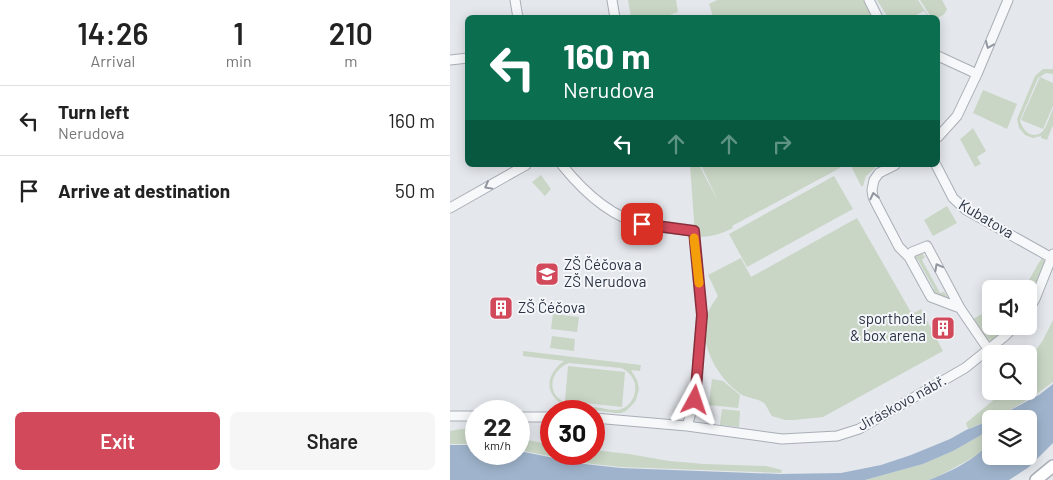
<!DOCTYPE html>
<meta charset="utf-8">
<style>
:root{--surface:#fff;--page:#f6f6f6;--text:#222;--muted:#767676;--line:#e0e0e0;--accent:#d1495b}
body{margin:0;font-family:Barlow,sans-serif;background:var(--page);color:var(--text);height:100vh;display:flex;flex-direction:column;font-size:19px;white-space:nowrap}
*{box-sizing:border-box;margin:0}
p{font-size:16px;color:var(--muted)}
.icon{flex:none;width:28px;height:28px;fill:none;stroke:currentColor;stroke-width:2;stroke-linecap:round;stroke-linejoin:round}
.map{position:relative;flex:1;overflow:hidden}
.sheet{display:flex;flex-direction:column;background:var(--surface);width:450px}
.sheet>*{flex:none}
.hud{position:absolute;left:15px;top:15px;width:475px;height:152px;border-radius:8px;box-shadow:0 2px 12px #0003;background:#0b6e4f;color:#fff;overflow:hidden}
.buttons{position:absolute;left:532px;top:280px;display:grid;gap:10px}
.buttons a{display:grid;place-items:center;width:55px;height:55px;border-radius:8px;background:var(--surface);box-shadow:0 2px 12px #0003;font-size:25px}
.speed{position:absolute;left:15px;top:400px;display:flex;gap:10px;font-size:25px;font-weight:700;text-align:center}
.speed>*{display:grid;place-content:center;width:65px;height:65px;border-radius:50%;background:var(--surface);box-shadow:0 2px 12px #0003;line-height:1}
.speed small{font-size:12px;font-weight:400}
.speed .limit{border:8px solid #d22;background:#fff;color:#111}
.pin{position:absolute;display:grid;place-items:center;width:42px;height:42px;color:#fff;margin:-21px;border-radius:10px;box-shadow:0 2px 8px #0006}
.me{position:absolute;width:55px;margin:-28px;rotate:5deg;stroke-linejoin:round;filter:drop-shadow(0 0 4px #0008)}
.turn{display:flex;align-items:center;gap:18px;height:105px;padding:0 15px;font-size:22px}
.turn .icon{width:65px;height:65px;stroke-width:2.5}
.turn b{display:block;font-size:35px;line-height:42px}
.lanes{display:flex;align-items:center;height:48px;padding:0 15px;background:#0003;justify-content:center;gap:25px;direction:ltr}
.lanes .off{opacity:.35}
.eta{display:flex;justify-content:space-evenly;align-items:center;height:85px;text-align:center}
.eta b{font-size:30px;font-weight:600;line-height:35px}
.button{display:flex;gap:10px;margin-top:auto;padding:10px 15px}
.button a{flex:1;height:58px;border-radius:8px;background:var(--accent);color:#fff;font-size:20px;font-weight:600;line-height:58px;text-align:center}
.button a+a{background:var(--page);color:var(--text)}
ul{padding:0;list-style:none}
li{display:flex;align-items:center;gap:15px;height:70px;padding:0 15px;border-top:1px solid var(--line)}
li div{flex:1}
li b{display:block;font-size:19px}
li em{font-style:normal}
main{display:flex;flex:1;min-height:0}
.map>svg:first-child{display:block}
.green{fill:#c9d6c5;fill-rule:evenodd}
.water{fill:#9fb4cc}
.lines{fill:none;stroke-linecap:round;stroke-linejoin:round}
.street-casing{stroke:#a9aeb7;stroke-width:11}
.secondary-casing{stroke:#a9aeb7;stroke-width:14}
.street{stroke:#f7f8fa;stroke-width:9}
.secondary{stroke:#fff;stroke-width:11}
.oneway{stroke:#9196a0}
.route-casing{stroke:#882f3b;stroke-width:12}
.route{stroke:#d1495b;stroke-width:9}
.slow{stroke:#f59e0b;stroke-width:9}
.labels{text-anchor:middle;stroke-width:4;stroke-linejoin:round;paint-order:stroke}
.street-label{font-size:15px;fill:#2b3445;stroke:#f4f6f9}
.poi-label{font-size:15px;fill:#2b3445;stroke:#f4f6f9;text-anchor:start}
</style>
<main>
<section class="sheet">
<div class="eta">
<div><b>14:26</b><p>Arrival</p></div>
<div><b>1</b><p>min</p></div>
<div><b>210</b><p>m</p></div>
</div>
<ul>
<li><svg class="icon" aria-label="left" viewBox="0 0 24 24"><path d="M17 20v-9H6M10 6l-5 5 5 5"/></svg><div><b>Turn left</b><p>Nerudova</p></div><em>160 m</em></li>
<li><svg class="icon" aria-label="arrive" viewBox="0 0 24 24"><path d="M6 21V4h12l-3 4 3 4H6"/></svg><div><b>Arrive at destination</b></div><em>50 m</em></li>
</ul>
<div class="button"><a>Exit</a><a>Share</a></div>
</section>
<div class="map">
<svg width="603" height="480" viewBox="0 0 603 480">
<rect width="100%" height="100%" fill="#e4e7ec"/>
<path class="green" d="M 178,0 L 226,0 L 228,12 L 214,17 L 181,17 Z
M 267,0 L 415,0 L 425,17 L 263,17 L 259,4 Z
M 427,0 L 468,0 L 479,17 L 478,17 L 474,11 L 462,17 L 436,17 L 437,16 Z
M 470,0 L 492,0 L 497,9 C 494,17 489,18 481,17 Z
M 593,69 L 603,69 L 603,74 L 596,73 L 588,78 L 570,120 C 572,130 582,140 592,132 C 597,127 600,115 603,109 L 603,125 L 597,140 L 591,138 L 591,136 L 583,138 L 575,135 L 569,128 L 567,119 L 585,76 Z
M 590,77 L 603,83 L 603,106 L 593,129 L 571,120 Z
M 533,90 L 567,104 L 557,129 L 523,113 Z
M 523,128 L 536,151 L 527,157 L 531,164 L 525,167 L 510,139 L 513,137 Z
M 240,165 L 249,165 L 268,201 L 251,165 L 389,165 L 390,168 L 282,226 L 283,228 C 271,234 261,237 247,237 L 245,234 Z
M 401,165 L 423,165 L 425,168 L 416,176 L 413,186 L 411,186 L 401,166 Z
M 91,175 L 101,189 L 95,196 L 82,182 Z
M 384,176 L 403,209 L 297,267 L 279,234 Z
M 497,206 L 507,223 L 483,236 L 474,220 Z
M 407,218 L 462,314 L 471,309 L 493,351 L 373,417 L 344,420 L 335,420 L 322,416 C 319,412 317,406 314,403 C 310,399 298,398 292,395 C 268,379 248,345 257,316 C 259,308 264,302 268,296 L 258,275 L 291,258 L 301,277 Z
M 472,253 L 475,257 L 472,260 L 490,293 L 494,292 L 500,300 L 483,296 L 479,289 L 484,289 L 468,260 L 462,258 L 462,255 Z
M 592,258 C 593,259 594,260 595,262 C 597,268 582,295 579,302 L 579,289 L 574,289 L 588,264 Z
M 541,309 L 541,326 L 558,326 L 542,340 L 537,341 L 523,319 Z
M 103,314 L 129,317 L 127,332 L 101,329 Z
M 603,320 L 603,382 C 577,402 548,417 518,429 L 516,423 L 546,398 L 552,391 L 579,391 L 579,360 L 593,340 Z
M 102,336 L 125,339 L 124,351 L 100,348 Z
M 73,351 L 191,365 L 190,371 L 181,370 L 187,380 L 189,389 L 186,400 L 183,404 L 176,411 L 171,413 L 165,413 L 115,406 C 93,394 96,374 114,361 L 73,356 ZM 119,363 L 171,368 C 178,371 184,377 185,385 C 187,396 179,409 167,410 C 162,410 156,409 151,408 C 139,406 128,405 116,403 C 95,394 100,370 119,363 Z
M 118,366 L 175,372 L 172,407 L 115,401 Z
M 262,379 L 273,381 L 290,395 L 288,408 L 259,405 Z
M 272,409 L 290,411 L 289,427 L 270,425 Z
M 11,429 L 26,430 L 26,444 L 0,444 L 0,431 Z
M 541,433 L 541,441 L 537,447 L 524,457 L 489,476 L 479,480 L 415,480 L 473,464 L 503,451 L 533,434 Z
M 69,438 L 101,445 L 101,454 L 144,454 L 144,450 L 179,454 L 219,461 L 254,464 L 316,466 L 332,470 L 331,473 L 171,467 L 134,463 L 69,450 Z"/>
<path class="water" d="M 603,384 L 603,443 L 579,467 L 559,480 L 479,480 C 500,472 527,459 541,441 L 541,456 L 579,456 L 579,419 L 543,419 L 589,395 Z
M 541,420 L 541,433 L 533,434 L 503,451 L 473,464 L 415,480 L 0,480 L 0,445 L 26,445 L 26,454 L 69,454 L 69,451 L 134,464 L 171,468 L 330,474 L 391,473 L 431,465 L 461,455 L 500,439 L 516,430 Z"/>
<g class="lines">
<g class="street-casing">
<path id="street" d="M 65,0 L 68,18
M 162,0 L 165,18
M 419,0 L 428,18
M 488,56 L 527,74
M 0,60 L 18,58
M 488,137 L 507,116 L 527,74 L 558,0
M 112,165 C 133,191 160,217 193,224 C 210,228 227,229 244,231 L 252,315 L 245,400 L 237,426
M 445,165 L 429,173 L 424,180 L 422,190 L 423,197 L 428,207 L 449,247 L 459,257 L 481,297 L 510,308
M 486,165 L 503,198 L 516,210 L 602,258
M 0,208 L 76,165
M 459,257 L 462,252 L 477,246 L 510,308 L 538,349
M 579,309 L 585,299 L 603,254
M 0,416 L 26,416
M 69,417 L 101,417
M 144,418 L 237,426 L 332,439 L 387,436 L 409,429 L 515,368 L 555,336 L 565,326"/>
</g>
<g class="secondary-casing">
<path id="secondary" d="M 586,480 L 603,466"/>
</g>
<use href="#street" class="street"/>
<use href="#secondary" class="secondary"/>
</g>
<defs><path id="oneway-chevron" d="M-2-3.5L2.5 0L-2 3.5" fill="none" stroke-width="1.6" stroke-linecap="round" stroke-linejoin="round" transform="scale(1.25)"/></defs>
<g class="oneway">
<use href="#oneway-chevron" transform="translate(539 45) rotate(113)"/>
<use href="#oneway-chevron" transform="translate(38 186) rotate(151)"/>
<use href="#oneway-chevron" transform="translate(424 196) rotate(-103)"/>
<use href="#oneway-chevron" transform="translate(488 267) rotate(-118)"/>
</g>
<g class="lines">
<g class="route-casing">
<path id="route" d="M 192,224 L 244,231 L 252,315 L 245,400"/>
</g>
<use href="#route" class="route"/>
<path class="slow" d="M 244,238 L 249,283"/>
</g>
<defs>
<g id="school-square" transform="scale(1.25)"><rect x="-9" y="-9" width="18" height="18" rx="4" fill="#d1495b" stroke="#f4f6f9"/><path d="M0-5L7-2L0 1L-7-2ZM-4 1L0 2.5L4 1V4Q0 6-4 4Z" fill="#fff"/></g>
<g id="building-square" transform="scale(1.25)"><rect x="-9" y="-9" width="18" height="18" rx="4" fill="#d1495b" stroke="#f4f6f9"/><path d="M-4-6H4V6H1V3H-1V6H-4ZM-2.5-4.3h1.7v1.8h-1.7ZM.8-4.3h1.7v1.8H.8ZM-2.5-1h1.7V.8h-1.7ZM.8-1h1.7V.8H.8Z" fill="#fff"/></g>
</defs>
<g fill-rule="evenodd">
<use href="#school-square" x="97" y="274"/>
<use href="#building-square" x="51" y="308"/>
<use href="#building-square" x="493" y="328"/>
</g>
<g class="labels">
<g class="street-label">
<text transform="translate(536 219) rotate(31)" y="5">Kubatova</text>
<text transform="translate(452 403) rotate(-29)" y="5">Jiráskovo nábř.</text>
</g>
<g class="poi-label">
<text x="114" y="270">ZŠ Čéčova a<tspan x="114" dy="17">ZŠ Nerudova</tspan></text>
<text x="68" y="313">ZŠ Čéčova</text>
<text x="476" y="324" text-anchor="end">sporthotel<tspan x="476" dy="17">&amp; box arena</tspan></text>
</g>
</g>
</svg>
<div class="buttons">
<a><svg class="icon" aria-label="sound" viewBox="0 0 24 24"><path d="M4 9h4l5-4v14l-5-4H4zM17 9q2 3 0 6"/></svg></a>
<a><svg class="icon" aria-label="search" viewBox="0 0 24 24"><circle cx="10" cy="10" r="6"/><path d="M15 15l6 6"/></svg></a>
<a><svg class="icon" aria-label="layers" viewBox="0 0 24 24"><path d="M12 4l9 5-9 5-9-5zM3 14l9 5 9-5"/></svg></a>
</div>
<div class="speed"><div>22<small>km/h</small></div><div class="limit">30</div></div>
<div class="pin" style="left:192px;top:224px;background:#d93025"><svg class="icon" aria-label="arrive" viewBox="0 0 24 24"><path d="M6 21V4h12l-3 4 3 4H6"/></svg></div>
<svg class="me" style="left:245px;top:400px" viewBox="-20 -20 40 40"><path d="M0-17L14 15 0 8-14 15z" fill="#d1495b" stroke="#fff" stroke-width="4"/></svg>
<div class="hud">
<div class="turn"><svg class="icon" aria-label="left" viewBox="0 0 24 24"><path d="M17 20v-9H6M10 6l-5 5 5 5"/></svg><div><b>160 m</b>Nerudova</div></div>
<div class="lanes"><svg class="icon" aria-label="left" viewBox="0 0 24 24"><path d="M17 20v-9H6M10 6l-5 5 5 5"/></svg><svg class="icon off" aria-label="ahead" viewBox="0 0 24 24"><path d="M12 20V5M6 11l6-6 6 6"/></svg><svg class="icon off" aria-label="ahead" viewBox="0 0 24 24"><path d="M12 20V5M6 11l6-6 6 6"/></svg><svg class="icon off" aria-label="right" viewBox="0 0 24 24"><path d="M7 20v-9h11M14 6l5 5-5 5"/></svg></div>
</div>
</div>
</main>
